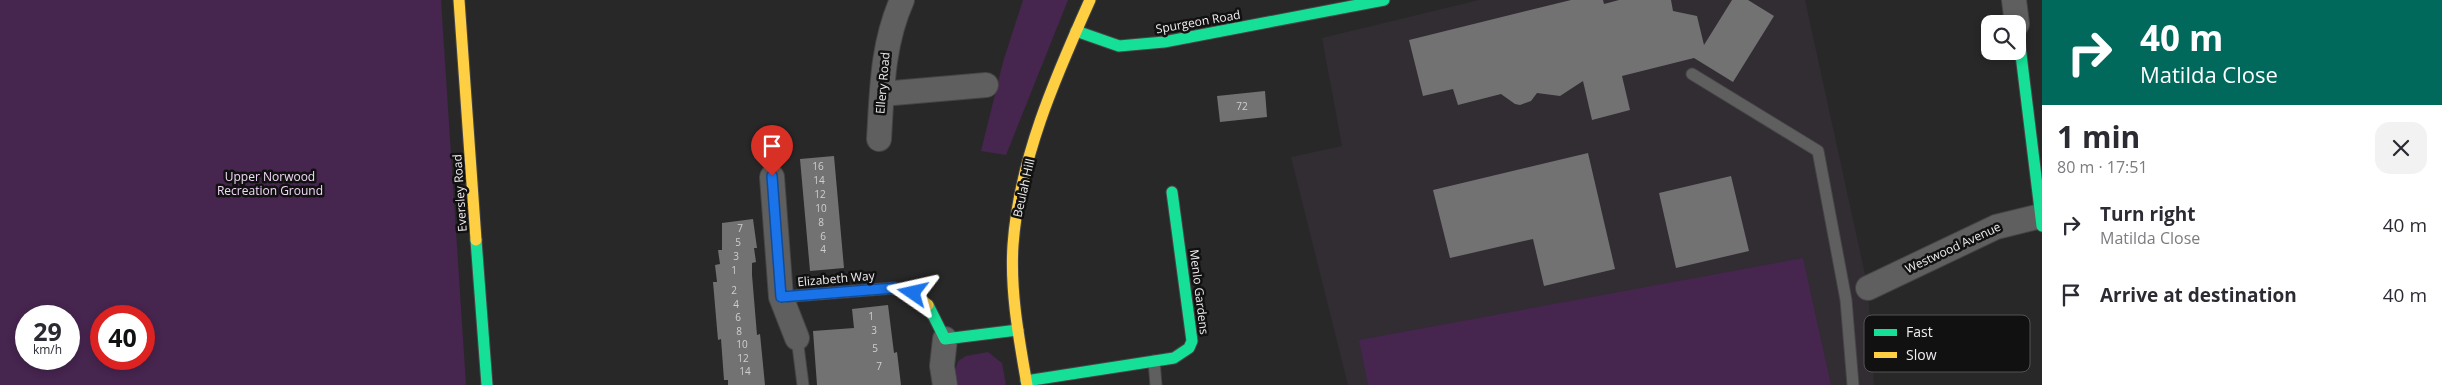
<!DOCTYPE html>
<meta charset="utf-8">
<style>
:root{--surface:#fff;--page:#f2f2f3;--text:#2b2b33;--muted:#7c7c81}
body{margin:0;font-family:"Open Sans",sans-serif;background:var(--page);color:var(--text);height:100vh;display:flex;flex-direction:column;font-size:19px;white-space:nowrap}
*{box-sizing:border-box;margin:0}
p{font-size:16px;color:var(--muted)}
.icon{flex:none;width:28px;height:28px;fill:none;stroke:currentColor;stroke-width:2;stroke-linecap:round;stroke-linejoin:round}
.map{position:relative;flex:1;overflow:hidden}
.side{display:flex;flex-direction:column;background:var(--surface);width:400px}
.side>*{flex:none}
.hud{background:#00695c;color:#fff;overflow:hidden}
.fabs{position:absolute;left:1981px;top:15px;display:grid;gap:10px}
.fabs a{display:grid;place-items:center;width:45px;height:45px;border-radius:10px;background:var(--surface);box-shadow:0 2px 8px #0003;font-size:25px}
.speed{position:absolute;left:15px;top:305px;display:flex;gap:10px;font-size:25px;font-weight:700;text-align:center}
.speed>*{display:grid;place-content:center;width:65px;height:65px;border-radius:50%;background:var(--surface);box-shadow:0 2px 8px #0003;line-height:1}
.speed small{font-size:12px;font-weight:400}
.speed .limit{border:8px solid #d22;background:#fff;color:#111}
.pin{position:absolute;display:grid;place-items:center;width:42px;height:42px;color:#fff;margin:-51px -21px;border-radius:50% 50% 50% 0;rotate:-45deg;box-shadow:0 0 5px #0007}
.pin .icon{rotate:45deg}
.me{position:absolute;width:55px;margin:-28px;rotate:281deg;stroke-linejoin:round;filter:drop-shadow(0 0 4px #0008)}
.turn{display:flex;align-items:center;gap:18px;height:105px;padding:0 15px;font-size:22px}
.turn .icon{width:65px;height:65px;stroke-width:2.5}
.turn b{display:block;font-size:35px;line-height:42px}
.round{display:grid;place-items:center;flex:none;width:52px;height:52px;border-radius:15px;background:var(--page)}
.overview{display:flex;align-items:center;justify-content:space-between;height:85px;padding:0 15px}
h1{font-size:30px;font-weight:700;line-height:38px}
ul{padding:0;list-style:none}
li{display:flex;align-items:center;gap:15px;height:70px;padding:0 15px}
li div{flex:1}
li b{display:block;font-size:19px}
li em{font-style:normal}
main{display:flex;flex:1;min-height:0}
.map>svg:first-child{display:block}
.built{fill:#322c33}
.green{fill:#46254f;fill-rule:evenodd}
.building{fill:#737273}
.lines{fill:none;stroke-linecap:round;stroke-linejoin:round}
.lane-casing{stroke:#464546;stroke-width:13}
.street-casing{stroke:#464546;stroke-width:26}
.fast-casing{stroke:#464546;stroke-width:13}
.slow-casing{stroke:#464546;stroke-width:13}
.lane{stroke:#605f60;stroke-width:11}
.street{stroke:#605f60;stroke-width:24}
.fast{stroke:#16e098;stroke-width:11}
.slow{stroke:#ffcf43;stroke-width:11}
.route-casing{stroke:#114b97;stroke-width:12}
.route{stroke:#1a73e8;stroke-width:9}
.labels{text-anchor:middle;stroke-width:5;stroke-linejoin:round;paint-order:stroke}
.number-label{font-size:10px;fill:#d0ced0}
.street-label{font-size:12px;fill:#efedef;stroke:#121112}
.park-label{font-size:12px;fill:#f2d8f8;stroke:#121112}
.key{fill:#121112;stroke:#545354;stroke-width:1}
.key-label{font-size:14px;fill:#efedef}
</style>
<main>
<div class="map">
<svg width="2042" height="385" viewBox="0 0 2042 385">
<rect width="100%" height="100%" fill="#292829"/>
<path class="built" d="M 1479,0 L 1805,0 L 1868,288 L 1874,385 L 1348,385 L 1291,157 L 1342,146 L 1322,38 Z"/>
<path class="green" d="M 0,0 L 441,0 L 466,385 L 0,385 ZM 26,316 L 69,316 L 69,359 L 26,359 ZM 101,316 L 144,316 L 144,359 L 101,359 Z
M 1023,0 L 1068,0 L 1006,155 L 981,151 L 1003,62 Z
M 1803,258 L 1831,385 L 1368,385 L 1359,340 Z
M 988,352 L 1002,363 L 1006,385 L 956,385 L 954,375 L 958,361 L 966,356 Z"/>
<path class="building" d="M 1571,0 L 1603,0 L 1604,4 L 1619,0 L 1671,0 L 1673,11 L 1697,16 L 1704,45 L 1732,0 L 1748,0 L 1774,16 L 1733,82 L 1694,58 L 1622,76 L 1630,110 L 1592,120 L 1583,81 L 1560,96 L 1537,93 L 1531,101 L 1520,105 L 1515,104 L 1501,94 L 1458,105 L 1453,89 L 1423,96 L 1409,40 Z
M 1265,91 L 1267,117 L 1220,122 L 1217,96 Z
M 1588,153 L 1615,269 L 1544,286 L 1533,239 L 1450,258 L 1433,190 Z
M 834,156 L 844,268 L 810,271 L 800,159 Z
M 1731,176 L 1749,251 L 1676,268 L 1659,193 Z
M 753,219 L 757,248 L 754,248 L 756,262 L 752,263 L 752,275 L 757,335 L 760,334 L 765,385 L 728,385 L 728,380 L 724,380 L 721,339 L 718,340 L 713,282 L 717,282 L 715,265 L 720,264 L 718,250 L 722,250 L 722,223 Z
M 888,305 L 894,353 L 897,352 L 901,385 L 817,385 L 813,331 L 854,328 L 852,309 Z"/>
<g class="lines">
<g class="lane-casing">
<path id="lane" d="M 1692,74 L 1818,151 L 1846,300 L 1853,385
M 797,338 L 803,385
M 1154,361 L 1156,385"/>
</g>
<g class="street-casing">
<path id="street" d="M 2014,0 L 2017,24
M 882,94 L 986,85
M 879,139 C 882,91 882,45 902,0
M 772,177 L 781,297 L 797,338
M 1868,288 L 1996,227 L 2041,216
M 945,339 L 942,366 L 945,385"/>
</g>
<g class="fast-casing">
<path id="fast" d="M 2018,30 L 2042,226
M 1076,31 L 1119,46 L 1164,42 L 1384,0
M 476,240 L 487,385
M 928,305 L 945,339 L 1018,330
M 1026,381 L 1174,358 L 1189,348 L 1192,341 L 1172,192"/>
</g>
<g class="slow-casing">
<path id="slow" d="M 459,0 L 476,240
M 781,297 L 894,288 L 913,293 L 928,305
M 1027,385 C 1019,339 1010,292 1013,245 C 1019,160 1055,78 1090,0"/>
</g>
<use href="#lane" class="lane"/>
<use href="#street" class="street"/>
<use href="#fast" class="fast"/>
<use href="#slow" class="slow"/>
</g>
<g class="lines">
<g class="route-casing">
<path id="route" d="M 772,176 L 781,297 L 894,288 L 913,293"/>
</g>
<use href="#route" class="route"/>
</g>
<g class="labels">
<g class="number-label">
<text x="1242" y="110">72</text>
<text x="818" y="170">16</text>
<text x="819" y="184">14</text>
<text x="820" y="198">12</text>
<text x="821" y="212">10</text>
<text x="821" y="226">8</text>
<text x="740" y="232">7</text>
<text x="823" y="240">6</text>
<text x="738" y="246">5</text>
<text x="823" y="253">4</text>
<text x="736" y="260">3</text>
<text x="734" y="274">1</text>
<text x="734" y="294">2</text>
<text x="736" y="308">4</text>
<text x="871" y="320">1</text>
<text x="738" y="321">6</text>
<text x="874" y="334">3</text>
<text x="739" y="335">8</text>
<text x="742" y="348">10</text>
<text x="875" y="352">5</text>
<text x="743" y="362">12</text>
<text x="879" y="370">7</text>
<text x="745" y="375">14</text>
</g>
<g class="street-label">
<text transform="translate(1198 22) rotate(-10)" y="4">Spurgeon Road</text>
<text transform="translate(883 83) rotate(-85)" y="4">Ellery Road</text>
<text transform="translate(1024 188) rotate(-77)" y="4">Beulah Hill</text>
<text transform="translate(460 193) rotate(-94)" y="4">Eversley Road</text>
<text transform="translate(1953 248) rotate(-25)" y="4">Westwood Avenue</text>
<text transform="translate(836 279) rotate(-5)" y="4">Elizabeth Way</text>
<text transform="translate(1199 292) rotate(83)" y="4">Menlo Gardens</text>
</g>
<g class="park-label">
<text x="270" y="181">Upper Norwood<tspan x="270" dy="14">Recreation Ground</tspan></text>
</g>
</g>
<rect x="1864" y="315" width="166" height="57" rx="8" class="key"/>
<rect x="1874" y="329" width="23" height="7" fill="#16e098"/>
<rect x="1874" y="352" width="23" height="6" fill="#ffcf43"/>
<g class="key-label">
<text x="1906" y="337">Fast</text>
<text x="1906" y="360">Slow</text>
</g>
</svg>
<div class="fabs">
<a><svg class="icon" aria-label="search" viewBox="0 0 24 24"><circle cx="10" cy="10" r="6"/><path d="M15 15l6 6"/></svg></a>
</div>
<div class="speed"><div>29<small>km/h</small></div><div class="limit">40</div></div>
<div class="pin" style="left:772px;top:176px;background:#d93025"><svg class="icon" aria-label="arrive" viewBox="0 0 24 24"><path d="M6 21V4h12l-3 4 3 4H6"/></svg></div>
<svg class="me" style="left:913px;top:293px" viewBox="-20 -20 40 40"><path d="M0-17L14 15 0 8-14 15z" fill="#1a73e8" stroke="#fff" stroke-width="4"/></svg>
</div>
<section class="side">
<div class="hud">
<div class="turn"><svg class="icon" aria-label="right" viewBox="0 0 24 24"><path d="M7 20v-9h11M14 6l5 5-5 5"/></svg><div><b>40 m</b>Matilda Close</div></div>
</div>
<div class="overview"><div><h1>1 min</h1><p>80 m · 17:51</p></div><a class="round"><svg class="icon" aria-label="close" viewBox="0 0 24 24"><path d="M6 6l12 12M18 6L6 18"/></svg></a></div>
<ul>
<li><svg class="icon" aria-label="right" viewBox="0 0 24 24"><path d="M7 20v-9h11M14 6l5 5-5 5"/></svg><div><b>Turn right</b><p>Matilda Close</p></div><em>40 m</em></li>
<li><svg class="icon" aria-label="arrive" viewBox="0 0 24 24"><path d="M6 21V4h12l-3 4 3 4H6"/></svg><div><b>Arrive at destination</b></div><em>40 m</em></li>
</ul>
</section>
</main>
